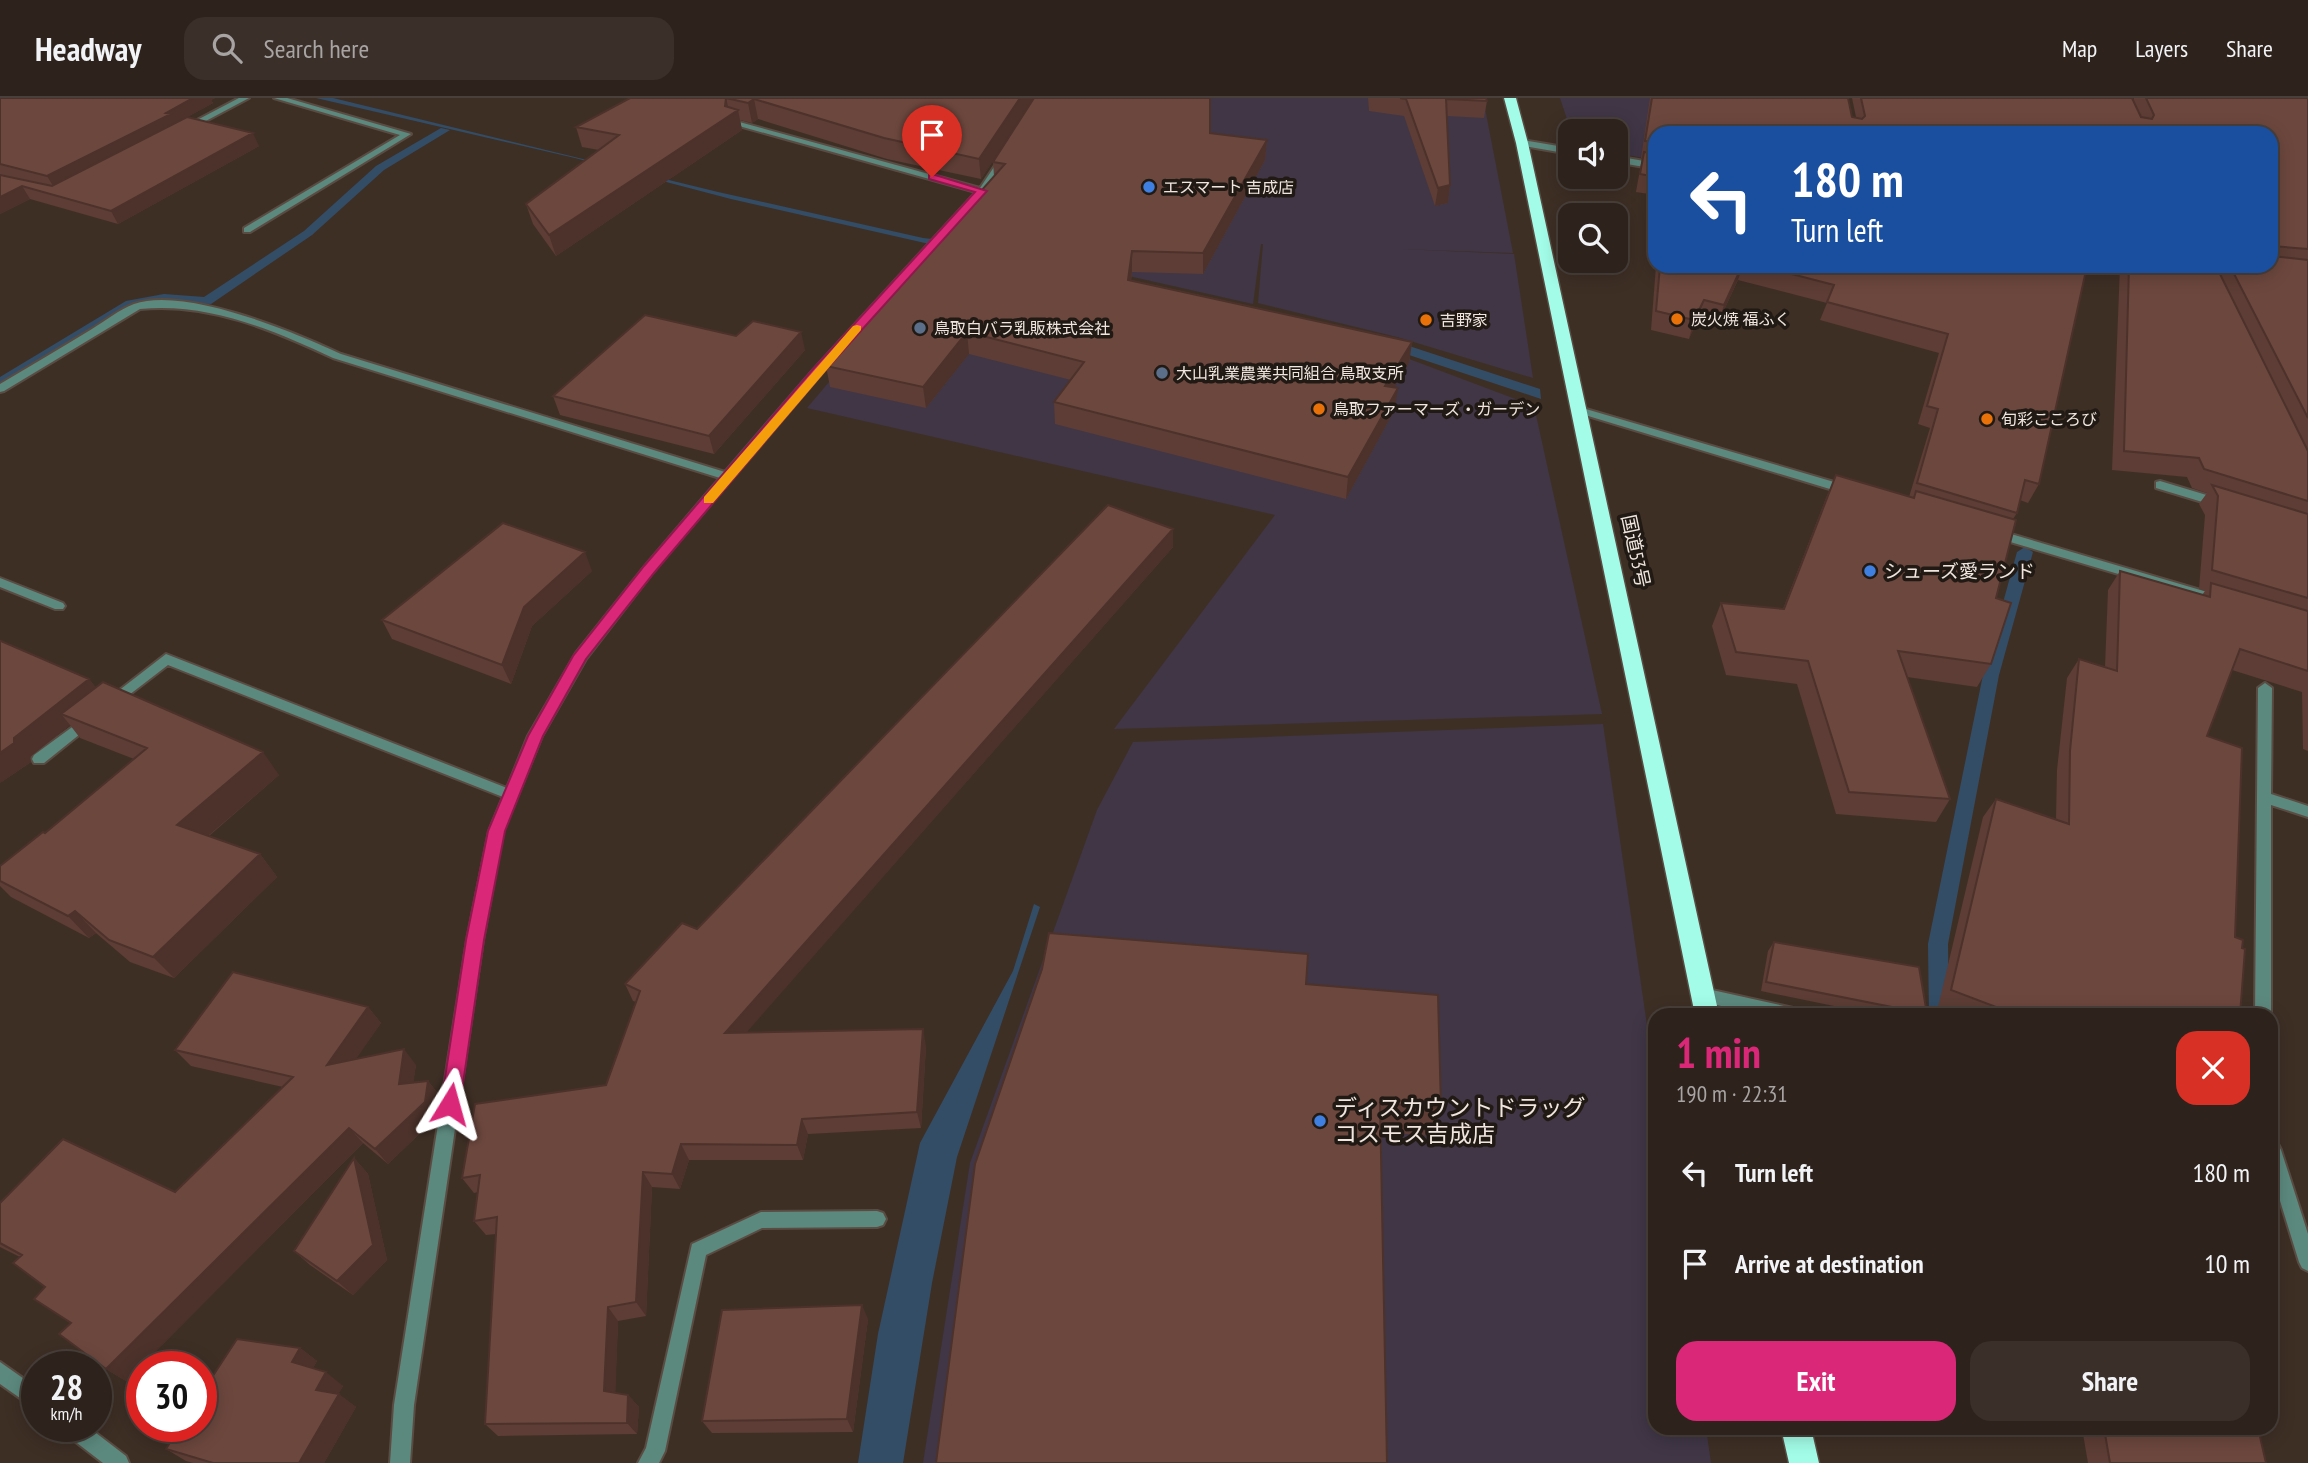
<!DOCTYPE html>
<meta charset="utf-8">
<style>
:root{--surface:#2e231c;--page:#3a2f29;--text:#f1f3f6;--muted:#a7a4a3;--line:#49403b;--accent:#db2777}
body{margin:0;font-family:"PT Sans Narrow","Noto Sans JP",sans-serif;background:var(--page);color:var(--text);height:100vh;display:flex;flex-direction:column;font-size:26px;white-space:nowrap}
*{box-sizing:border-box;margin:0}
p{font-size:23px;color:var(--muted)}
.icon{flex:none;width:38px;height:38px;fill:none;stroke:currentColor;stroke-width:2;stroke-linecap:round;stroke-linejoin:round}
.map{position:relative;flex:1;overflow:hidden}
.sheet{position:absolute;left:1648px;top:910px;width:630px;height:427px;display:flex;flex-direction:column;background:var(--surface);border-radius:21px;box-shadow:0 4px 18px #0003,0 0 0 2px var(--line)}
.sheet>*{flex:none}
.hud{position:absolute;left:1648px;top:28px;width:630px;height:147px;border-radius:21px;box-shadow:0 4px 18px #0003,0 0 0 2px var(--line);background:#1a4fa0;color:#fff;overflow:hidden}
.controls{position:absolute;left:1558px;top:21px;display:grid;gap:14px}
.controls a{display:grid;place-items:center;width:70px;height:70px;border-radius:14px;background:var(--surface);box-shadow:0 4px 18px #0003,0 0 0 2px var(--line);font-size:35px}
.speed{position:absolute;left:21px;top:1253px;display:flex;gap:14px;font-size:35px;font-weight:700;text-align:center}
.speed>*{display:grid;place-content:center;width:91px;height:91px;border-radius:50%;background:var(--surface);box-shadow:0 4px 18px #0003,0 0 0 2px var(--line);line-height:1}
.speed small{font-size:18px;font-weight:400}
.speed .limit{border:10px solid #d22;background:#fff;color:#111}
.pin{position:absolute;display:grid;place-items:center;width:60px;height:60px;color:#fff;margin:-72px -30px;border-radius:50% 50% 50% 0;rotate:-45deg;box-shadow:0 0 7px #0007}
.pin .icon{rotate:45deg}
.me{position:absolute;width:77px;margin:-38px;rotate:8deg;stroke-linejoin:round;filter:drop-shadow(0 0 5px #0008)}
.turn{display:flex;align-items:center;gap:24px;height:147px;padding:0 28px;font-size:32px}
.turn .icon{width:91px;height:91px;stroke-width:2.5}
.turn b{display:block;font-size:49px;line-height:60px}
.round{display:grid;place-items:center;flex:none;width:74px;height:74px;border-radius:21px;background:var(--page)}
.overview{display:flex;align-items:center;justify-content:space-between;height:119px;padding:0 28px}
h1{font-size:42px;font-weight:700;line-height:52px;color:var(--accent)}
.primary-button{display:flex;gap:14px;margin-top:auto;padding:14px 28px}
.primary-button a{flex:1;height:80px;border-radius:21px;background:var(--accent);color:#fff;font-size:28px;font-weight:700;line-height:80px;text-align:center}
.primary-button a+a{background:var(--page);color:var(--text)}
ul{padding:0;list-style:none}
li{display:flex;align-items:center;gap:21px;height:91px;padding:0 28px}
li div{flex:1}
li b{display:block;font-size:26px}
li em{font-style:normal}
header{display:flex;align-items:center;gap:42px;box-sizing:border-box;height:98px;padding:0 35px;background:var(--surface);border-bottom:2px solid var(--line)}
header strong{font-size:33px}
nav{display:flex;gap:38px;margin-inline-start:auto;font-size:24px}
.search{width:490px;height:63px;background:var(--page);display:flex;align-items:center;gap:18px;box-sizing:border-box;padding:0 24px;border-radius:21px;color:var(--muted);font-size:26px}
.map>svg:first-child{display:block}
.commercial{fill:#403646}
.water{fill:#334d67}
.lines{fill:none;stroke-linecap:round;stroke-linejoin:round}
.stream{fill:#334d67;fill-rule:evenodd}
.street-casing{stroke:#5a4c43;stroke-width:4}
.highway-casing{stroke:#5a4c43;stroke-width:3}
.street{fill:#5c897e;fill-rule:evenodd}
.highway{fill:#a2fce7;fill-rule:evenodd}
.wall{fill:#5d3d35}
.shaded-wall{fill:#4c322b}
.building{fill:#6c473e;stroke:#4c322b;stroke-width:2}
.route{fill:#db2777;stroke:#8e194d;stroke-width:2}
.slow{fill:#f59e0b}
.shop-dot{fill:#3f7fe0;stroke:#201914;stroke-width:2.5}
.food-dot{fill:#e8710a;stroke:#201914;stroke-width:2.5}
.service-dot{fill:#5c6f8a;stroke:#201914;stroke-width:2.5}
.labels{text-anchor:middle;stroke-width:7;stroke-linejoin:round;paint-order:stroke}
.far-poi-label{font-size:16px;fill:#f0e6df;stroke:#201914;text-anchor:start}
.street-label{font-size:19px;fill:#f0e6df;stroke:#201914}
.poi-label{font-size:19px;fill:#f0e6df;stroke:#201914;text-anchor:start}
.near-poi-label{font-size:23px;fill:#f0e6df;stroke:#201914;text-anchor:start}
</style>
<header>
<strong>Headway</strong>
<div class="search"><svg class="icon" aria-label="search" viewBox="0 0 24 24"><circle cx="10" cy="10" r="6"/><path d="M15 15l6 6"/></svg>Search here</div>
<nav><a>Map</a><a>Layers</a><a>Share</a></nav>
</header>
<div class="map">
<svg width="2308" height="1365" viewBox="0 0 2308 1365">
<rect width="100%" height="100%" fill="#3e2f25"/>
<path class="commercial" d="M 1053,0 L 1483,0 L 1513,155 L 1399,151 L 1514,156 L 1533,280 L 1397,239 L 1258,205 L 1263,146 L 1261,146 L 1253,206 L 951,138 Z
M 1560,0 L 1700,0 L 1656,35 L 1655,62 L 1615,55 L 1615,33 L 1571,33 Z
M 939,154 L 1388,253 L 1534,308 L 1602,616 L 1114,631 L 1275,417 L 807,310 Z
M 1603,626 L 1655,982 L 1656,1330 L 1706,1330 L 1711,1365 L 923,1365 L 970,1065 L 1097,712 L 1133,644 Z"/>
<path class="water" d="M 316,0 L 333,0 L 718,94 L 923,140 L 959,144 L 1397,244 L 1540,291 L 1541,301 L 1388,250 L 731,101 L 575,60 Z
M 1034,806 L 1040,809 L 957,1059 L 932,1185 L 903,1365 L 858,1365 L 878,1236 L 920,1045 L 1013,873 Z"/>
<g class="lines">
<path class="stream" d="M 441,30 L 450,32 L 384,72 L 312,137 L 211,206 L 164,204 L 134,209 L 0,289 L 0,279 L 126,203 L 164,196 L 204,199 L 304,133 L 376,68 Z
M 2025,449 L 2033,454 L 1999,577 L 1948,846 L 1949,917 L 1929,917 L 1928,846 L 1983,577 L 2017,454 Z"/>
<g class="street-casing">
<path id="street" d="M 239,0 L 249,0 L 187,33 L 180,31 Z
M 274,0 L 287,0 L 411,36 L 250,134 L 244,134 L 244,130 L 400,37 Z
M 732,22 L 980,90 L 1002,57 L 1009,59 L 985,95 L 822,275 L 653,474 L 586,561 L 542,638 L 503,733 L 483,842 L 414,1307 L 410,1365 L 390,1365 L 394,1307 L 467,842 L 489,733 L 503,699 L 168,567 L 116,607 L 111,609 L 104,604 L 166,556 L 507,690 L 528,638 L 576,555 L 645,468 L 720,380 L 333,260 C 273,232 208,204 140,211 L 4,293 L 0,294 L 0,286 C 31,268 62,249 92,231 C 105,223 120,211 134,206 C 184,188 294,234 341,256 L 725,374 L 814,271 L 976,94 L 732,26 Z
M 1522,42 L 1570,50 L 1570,56 L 1519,47 L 1518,45 Z
M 1615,58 L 1656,65 L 1656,71 L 1615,64 Z
M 1579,309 L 1851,389 L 1853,392 L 1851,395 L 1843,395 L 1575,314 L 1574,312 Z
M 2160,383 L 2223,402 L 2225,405 L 2219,409 L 2156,390 L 2156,384 Z
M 1994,431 L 2224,499 L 2226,502 L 2220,506 L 1990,438 L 1990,432 Z
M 0,480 L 63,505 L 65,508 L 63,511 L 55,511 L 0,489 Z
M 2265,585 L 2272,590 L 2271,696 L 2308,708 L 2308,719 L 2271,707 L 2271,917 L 2255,917 L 2258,590 Z
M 90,616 L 97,621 L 95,624 L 44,665 L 34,665 L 32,661 L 34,657 Z
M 1703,890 L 1793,910 L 1799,912 L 1801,917 L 1762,917 L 1703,904 L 1697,902 L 1695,897 L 1697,892 Z
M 2272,1044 L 2278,1046 L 2281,1052 L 2308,1136 L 2308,1173 L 2302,1170 L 2299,1164 L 2272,1077 Z
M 877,1113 L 883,1115 L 886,1121 L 883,1127 L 877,1129 L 762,1130 L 706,1157 L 665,1353 L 659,1365 L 638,1365 L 646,1350 L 692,1146 L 761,1114 Z
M 0,1264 L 37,1290 L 37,1312 L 0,1286 Z
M 61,1328 L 87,1328 L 126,1358 L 129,1365 L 103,1365 L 64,1335 Z"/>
</g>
<g class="highway-casing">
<path id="highway" d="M 1504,0 L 1516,0 L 1528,45 L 1719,917 L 1695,917 L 1516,45 Z
M 1781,1330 L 1811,1330 L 1819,1365 L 1789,1365 Z"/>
</g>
<use href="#street" class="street"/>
<use href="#highway" class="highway"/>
</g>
<path class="wall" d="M 0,0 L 215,0 L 211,2 L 213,5 L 176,25 L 259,48 L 118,126 L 30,101 L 0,116 Z
M 630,0 L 1210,0 L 1210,35 L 1267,42 L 1265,62 L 1203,176 L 1132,174 L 1131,182 L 1412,244 L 1409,265 L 1394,289 L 1395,311 L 1346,401 L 1055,326 L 1054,304 L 1071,282 L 969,256 L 926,310 L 830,289 L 826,268 L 994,78 L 993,64 L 1031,5 L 981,81 L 887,61 L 758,21 L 752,25 L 740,22 L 742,32 L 556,158 L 533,126 L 526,106 L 599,52 L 582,49 L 576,29 Z
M 1368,0 L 1486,0 L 1487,3 L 1484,20 L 1447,18 L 1450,87 L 1448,105 L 1435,108 L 1404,18 L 1369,13 Z
M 1650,0 L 1848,0 L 1852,19 L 1856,19 L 1852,0 L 2132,0 L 2133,3 L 2134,0 L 2308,0 L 2308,653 L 2303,651 L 2302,594 L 2232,572 L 2207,638 L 2235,839 L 2240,917 L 1958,917 L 1938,909 L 1983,719 L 1996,701 L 2056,721 L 2057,672 L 2067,580 L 2079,561 L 2105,569 L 2108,492 L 2120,473 L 2202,497 L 2205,493 L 2199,491 L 2205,417 L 2199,406 L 2207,395 L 2192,390 L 2187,379 L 2112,372 L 2120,168 L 2272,168 L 2272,35 L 1656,35 L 1656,97 L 1636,94 L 1642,60 L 1641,60 Z
M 1656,168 L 2087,168 L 2039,386 L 2028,405 L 2020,402 L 2017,415 L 2013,421 L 1996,500 L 1991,566 L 1977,589 L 1907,579 L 1950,701 L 1936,724 L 1836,716 L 1797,586 L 1726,577 L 1712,528 L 1721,505 L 1783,511 L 1826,400 L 1836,377 L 1909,399 L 1930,330 L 1918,326 L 1939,255 L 1820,222 L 1827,205 L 1738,182 L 1718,225 L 1698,220 L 1689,241 L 1651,232 Z
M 736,238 L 805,252 L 714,356 L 560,317 L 553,298 Z
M 1173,431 L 1173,449 L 746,934 L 926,948 L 921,1030 L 808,1036 L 803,1062 L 689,1062 L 680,1091 L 652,1089 L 646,1218 L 618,1223 L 615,1295 L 628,1297 L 639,1309 L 637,1336 L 498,1338 L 485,1326 L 496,1136 L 486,1137 L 474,1123 L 478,1094 L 474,1095 L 462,1080 L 606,987 L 636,904 L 633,903 L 625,886 L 697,831 Z
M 592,473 L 532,528 L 511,586 L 392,541 L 382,522 Z
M 89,581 L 96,590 L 279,677 L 209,738 L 260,756 L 277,779 L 174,880 L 130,864 L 96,835 L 89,840 L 11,799 L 0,788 L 0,768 L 45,735 L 134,661 L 80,640 L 70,627 L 30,659 L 31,664 L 0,685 Z
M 1774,844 L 1927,916 L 1878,917 L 1761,893 L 1768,853 Z
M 1306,886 L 1441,1010 L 1432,1038 L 1381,1034 Z
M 368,909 L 381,925 L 355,961 L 416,967 L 413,984 L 428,983 L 440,998 L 437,1019 L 388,1066 L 363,1045 L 126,1283 L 106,1271 L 71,1225 L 34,1201 L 45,1189 L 20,1159 L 0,1149 L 0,1105 L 175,1094 L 283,989 L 191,968 L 175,952 Z
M 354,1060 L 368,1076 L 387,1162 L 353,1197 L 310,1167 L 294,1153 Z
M 868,1221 L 853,1334 L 712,1335 L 702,1323 Z
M 300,1250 L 317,1263 L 313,1270 L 343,1288 L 338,1296 L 356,1309 L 324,1365 L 193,1365 L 186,1363 L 166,1351 Z
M 2082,1330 L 2258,1330 L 2266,1365 L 2088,1365 Z"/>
<path class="shaded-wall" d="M 193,0 L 215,0 L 211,2 L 213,5 L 55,91 L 47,78 Z
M 726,0 L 730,17 L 738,12 L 742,32 L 556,158 L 549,137 L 725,8 Z
M 1020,0 L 1034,0 L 981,81 L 979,61 Z
M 754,1 L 758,21 L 752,25 L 748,5 Z
M 253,35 L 259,48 L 118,126 L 111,113 Z
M 1267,42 L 1265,62 L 1203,176 L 1203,155 Z
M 1450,87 L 1448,105 L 1435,108 L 1438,90 Z
M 22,88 L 30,101 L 0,116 L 0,99 Z
M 1132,153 L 1132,174 L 1128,203 L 1128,182 Z
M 1743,168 L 1738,182 L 1718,225 L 1724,207 Z
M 1704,202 L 1698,220 L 1689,241 L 1694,222 Z
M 801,234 L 805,252 L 714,356 L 709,338 Z
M 967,234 L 969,256 L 926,310 L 923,289 Z
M 1412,244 L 1409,265 L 1382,310 L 1385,288 Z
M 1398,290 L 1395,311 L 1346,401 L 1348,379 Z
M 1173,431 L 1173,449 L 732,951 L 725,935 Z
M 585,454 L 592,473 L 532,528 L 511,586 L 502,567 L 524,509 Z
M 89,581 L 104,600 L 61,616 L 70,627 L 30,659 L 31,664 L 0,685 L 0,655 L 14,640 Z
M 263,654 L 279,677 L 195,749 L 177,727 Z
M 260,756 L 277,779 L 174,880 L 153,859 Z
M 75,813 L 96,835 L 89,840 L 68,818 Z
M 368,909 L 381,925 L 341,983 L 327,967 Z
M 923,931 L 926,948 L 921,1030 L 917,1014 Z
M 404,951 L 416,967 L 411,1001 L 399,986 Z
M 428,983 L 440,998 L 437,1019 L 388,1066 L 375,1051 Z
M 802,1021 L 808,1036 L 803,1062 L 797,1047 Z
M 349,1030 L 363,1045 L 126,1283 L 106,1271 Z
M 681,1046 L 689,1062 L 680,1091 L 672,1076 Z
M 354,1060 L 368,1076 L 387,1162 L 353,1197 L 337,1183 Z
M 643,1074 L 652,1089 L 646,1218 L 636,1204 Z
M 862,1207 L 868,1221 L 853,1334 L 847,1321 Z
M 608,1209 L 618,1223 L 615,1306 L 604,1293 Z
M 300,1250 L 317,1263 L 309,1277 L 292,1264 Z
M 326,1274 L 343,1288 L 333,1305 L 316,1292 Z
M 339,1296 L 356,1309 L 324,1365 L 299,1365 Z
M 628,1297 L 639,1309 L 637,1336 L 627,1325 Z"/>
<path class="building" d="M 0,0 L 193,0 L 166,15 L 171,16 L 47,78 L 0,66 Z
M 630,0 L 1020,0 L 979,61 L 884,40 L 754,1 L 748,5 L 726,0 L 725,8 L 738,12 L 549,137 L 526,106 L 619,37 L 576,29 Z
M 1034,0 L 1210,0 L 1210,35 L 1267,42 L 1203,155 L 1132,153 L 1128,182 L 1412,244 L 1385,288 L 1398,290 L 1348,379 L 1054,304 L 1084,264 L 967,234 L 923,289 L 826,268 L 1005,66 L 993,64 Z
M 1400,0 L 1486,0 L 1487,3 L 1446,1 L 1450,87 L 1438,90 L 1406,1 Z
M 1652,0 L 1848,0 L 1852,19 L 1862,21 L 1865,18 L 1861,0 L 2132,0 L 2141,19 L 2152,21 L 2154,17 L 2146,0 L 2308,0 L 2308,151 L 2272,148 L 2272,35 L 1656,35 L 1656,45 L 1645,43 Z
M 187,19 L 253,35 L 111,113 L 22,88 L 0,99 L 0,77 L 52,88 Z
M 1644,54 L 1656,56 L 1656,79 L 1640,76 Z
M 2272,158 L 2308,162 L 2308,320 L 2230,168 L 2272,168 Z
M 1660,168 L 1742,168 L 1724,207 L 1704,202 L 1694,222 L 1656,213 Z
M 1761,168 L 2087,168 L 2039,386 L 2025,382 L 2017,415 L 1917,385 L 1938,311 L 1927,308 L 1948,236 L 1827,204 L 1834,187 Z
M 2129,168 L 2216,168 L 2308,353 L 2308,403 L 2204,371 L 2199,360 L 2124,353 Z
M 645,217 L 736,238 L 753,223 L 801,234 L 709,338 L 553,298 Z
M 1836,377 L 1914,400 L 1916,393 L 2016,422 L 1996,500 L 2011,505 L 1991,566 L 1898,553 L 1950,701 L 1849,694 L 1808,563 L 1736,554 L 1721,505 L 1784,511 Z
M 2212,387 L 2308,416 L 2308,500 L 2212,472 L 2218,398 Z
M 1108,407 L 1173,431 L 725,935 L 923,931 L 917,1014 L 802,1021 L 797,1047 L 681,1046 L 672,1076 L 643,1074 L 636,1204 L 608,1209 L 604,1293 L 628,1297 L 627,1325 L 485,1326 L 497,1119 L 474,1123 L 480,1077 L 462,1080 L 475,1006 L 606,987 L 640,893 L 625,886 L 682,825 L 697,831 Z
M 503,425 L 585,454 L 524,509 L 502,567 L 382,522 Z
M 2120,473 L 2210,499 L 2211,485 L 2308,513 L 2308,573 L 2240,551 L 2207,638 L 2242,650 L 2235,839 L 2243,842 L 2242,850 L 2245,851 L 2240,917 L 2017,917 L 1951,892 L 1996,701 L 2069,726 L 2070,653 L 2079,561 L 2117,573 Z
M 0,543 L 1,543 L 89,581 L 14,640 L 14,645 L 0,655 Z
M 103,584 L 263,654 L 177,727 L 260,756 L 153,859 L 109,842 L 75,813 L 68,818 L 0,783 L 0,768 L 43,734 L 45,735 L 147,650 L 61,616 Z
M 1049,835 L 1308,856 L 1306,886 L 1438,897 L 1441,1010 L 1380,1005 L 1387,1365 L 936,1365 L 975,1066 L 1042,871 Z
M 1774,844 L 1919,869 L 1927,916 L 1766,884 Z
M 233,874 L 368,909 L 327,967 L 404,951 L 399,986 L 428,983 L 425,1004 L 375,1051 L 349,1030 L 106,1271 L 59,1236 L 71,1225 L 34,1201 L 45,1189 L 13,1165 L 22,1157 L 0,1145 L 0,1105 L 63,1041 L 175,1094 L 293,979 L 175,952 Z
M 354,1060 L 373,1147 L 337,1183 L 294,1153 Z
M 862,1207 L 847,1321 L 702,1323 L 722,1212 Z
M 237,1241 L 300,1250 L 292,1264 L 326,1274 L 316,1292 L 339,1296 L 299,1365 L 213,1365 L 166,1351 L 180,1328 L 201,1328 L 201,1296 Z
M 2104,1330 L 2258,1330 L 2266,1365 L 2110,1365 Z"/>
<path class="route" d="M 932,76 L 987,93 L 822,276 L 654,475 L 586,561 L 543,638 L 505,733 L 484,842 L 460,1006 L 457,1012 L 450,1014 L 444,1012 L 441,1006 L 466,842 L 488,733 L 528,638 L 573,558 L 644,468 L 814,270 L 975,94 L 929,81 L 929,77 Z"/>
<path class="slow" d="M 857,227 L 861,228 L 861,232 L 713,405 L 704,405 L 704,399 L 853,228 Z"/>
<g class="shop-dot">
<circle cx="1149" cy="89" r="7"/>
<circle cx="1870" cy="473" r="7"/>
<circle cx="1320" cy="1023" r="7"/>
</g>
<g class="food-dot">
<circle cx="1677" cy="221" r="7"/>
<circle cx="1426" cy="222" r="7"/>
<circle cx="1319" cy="311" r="7"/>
<circle cx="1987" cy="321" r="7"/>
</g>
<g class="service-dot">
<circle cx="920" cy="230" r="7"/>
<circle cx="1162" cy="275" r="7"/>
</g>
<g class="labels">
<g class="far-poi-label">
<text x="1163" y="95">エスマート 吉成店</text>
<text x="1691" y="227">炭火焼 福ふく</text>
<text x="1440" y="228">吉野家</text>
<text x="934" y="236">鳥取白バラ乳販株式会社</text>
<text x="1176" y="281">大山乳業農業共同組合 鳥取支所</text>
<text x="1333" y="317">鳥取ファーマーズ・ガーデン</text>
<text x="2001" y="327">旬彩こころび</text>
</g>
<g class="street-label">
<text transform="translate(1636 453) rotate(78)" y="7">国道53号</text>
</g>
<g class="poi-label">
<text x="1884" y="480">シューズ愛ランド</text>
</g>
<g class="near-poi-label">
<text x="1334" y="1018">ディスカウントドラッグ<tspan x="1334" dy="26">コスモス吉成店</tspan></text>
</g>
</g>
</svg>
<div class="controls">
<a><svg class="icon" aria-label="sound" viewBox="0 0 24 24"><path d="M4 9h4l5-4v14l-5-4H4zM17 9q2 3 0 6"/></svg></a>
<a><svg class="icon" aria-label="search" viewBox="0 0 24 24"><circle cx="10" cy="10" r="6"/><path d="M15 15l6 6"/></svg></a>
</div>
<div class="speed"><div>28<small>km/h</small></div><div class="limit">30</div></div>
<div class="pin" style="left:932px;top:79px;background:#d93025"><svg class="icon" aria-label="arrive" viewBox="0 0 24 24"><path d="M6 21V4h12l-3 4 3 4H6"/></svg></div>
<svg class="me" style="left:450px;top:1006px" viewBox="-20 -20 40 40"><path d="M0-17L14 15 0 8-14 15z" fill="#db2777" stroke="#fff" stroke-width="4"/></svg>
<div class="hud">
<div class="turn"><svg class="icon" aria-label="left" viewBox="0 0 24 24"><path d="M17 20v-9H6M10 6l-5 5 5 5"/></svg><div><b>180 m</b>Turn left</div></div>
</div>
<section class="sheet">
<div class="overview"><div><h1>1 min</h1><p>190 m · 22:31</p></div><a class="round" style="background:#d93025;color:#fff"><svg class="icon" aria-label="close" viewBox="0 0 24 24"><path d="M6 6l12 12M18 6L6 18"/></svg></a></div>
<ul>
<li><svg class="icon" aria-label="left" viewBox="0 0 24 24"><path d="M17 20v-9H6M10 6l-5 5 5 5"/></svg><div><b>Turn left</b></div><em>180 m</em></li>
<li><svg class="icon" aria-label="arrive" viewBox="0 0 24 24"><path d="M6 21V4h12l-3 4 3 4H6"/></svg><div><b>Arrive at destination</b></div><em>10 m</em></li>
</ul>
<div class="primary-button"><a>Exit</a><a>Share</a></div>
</section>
</div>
